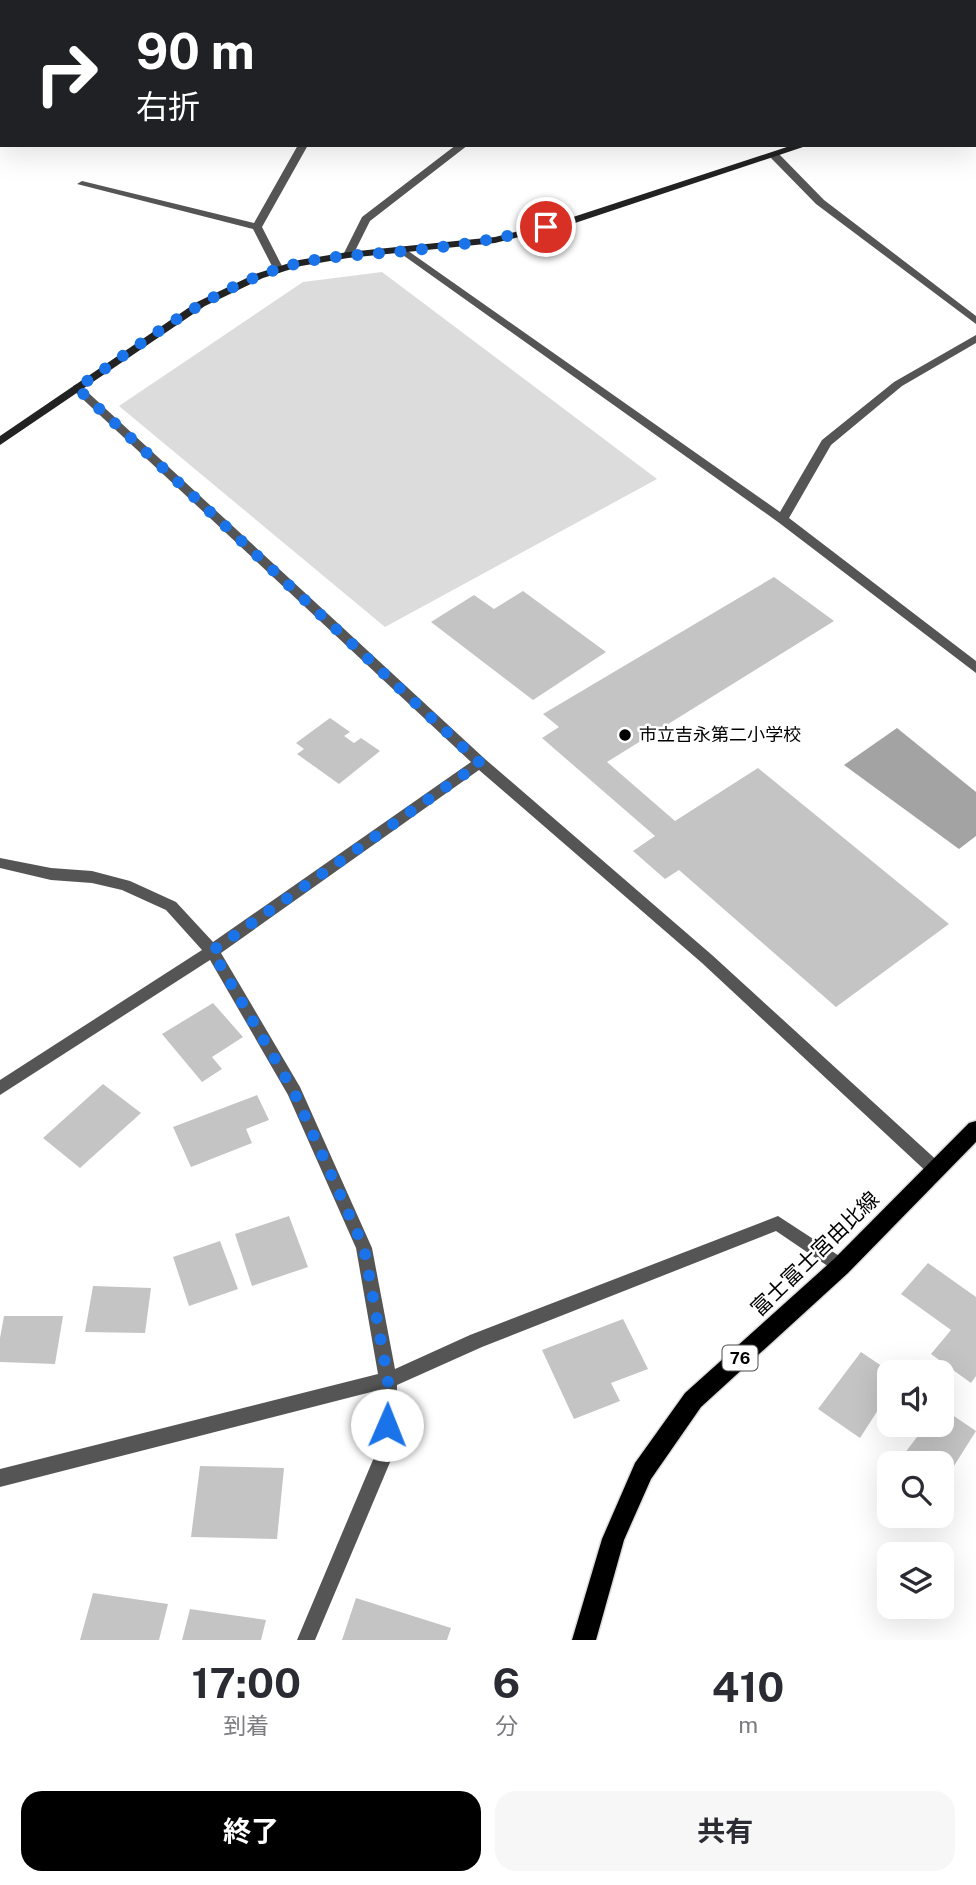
<!DOCTYPE html>
<html lang="ja">
<meta charset="utf-8">
<style>
:root{--surface:#fff;--page:#f7f7f7;--text:#2b2b33;--muted:#7c7c81;--accent:#000}
body{margin:0;font-family:"Public Sans","Noto Sans JP",sans-serif;background:var(--page);color:var(--text);height:100vh;display:flex;flex-direction:column;font-size:26px;white-space:nowrap}
*{box-sizing:border-box;margin:0}
p{font-size:23px;color:var(--muted)}
.icon{flex:none;width:38px;height:38px;fill:none;stroke:currentColor;stroke-width:2;stroke-linecap:round;stroke-linejoin:round}
.map{position:relative;height:1640px;overflow:hidden}
.panel{display:flex;flex-direction:column;background:var(--surface);flex:1}
.panel>*{flex:none}
.top-card{position:absolute;left:0px;top:0px;width:976px;height:147px;box-shadow:0 7px 28px #0002;background:#202124;color:#fff;overflow:hidden}
.fabs{position:absolute;left:877px;top:1360px;display:grid;gap:14px}
.fabs a{display:grid;place-items:center;width:77px;height:77px;border-radius:14px;background:var(--surface);box-shadow:0 7px 28px #0002;font-size:35px}
.pin{position:absolute;display:grid;place-items:center;width:60px;height:60px;color:#fff;margin:-30px;border:4px solid #fff;border-radius:50%;box-shadow:0 2px 7px #0007}
.me{position:absolute;width:77px;margin:-38px;rotate:1deg;stroke-linejoin:round;filter:drop-shadow(0 0 5px #0008)}
.turn{display:flex;align-items:center;gap:24px;height:147px;padding:0 21px;font-size:32px}
.turn .icon{width:91px;height:91px;stroke-width:2.5}
.turn b{display:block;font-size:49px;line-height:60px}
.eta{display:flex;justify-content:space-evenly;align-items:center;height:119px;text-align:center}
.eta b{font-size:42px;font-weight:700;line-height:49px}
.cta{display:flex;gap:14px;margin-top:auto;padding:14px 21px}
.cta a{flex:1;height:80px;border-radius:21px;background:var(--accent);color:#fff;font-size:28px;font-weight:700;line-height:80px;text-align:center}
.cta a+a{background:var(--page);color:var(--text)}
.map>svg:first-child{display:block}
.green{fill:#dcdcdc}
.water{fill:#a3a3a3}
.building{fill:#c4c4c4}
.lines{fill:none;stroke-linecap:round;stroke-linejoin:round}
.primary-casing{stroke:#dbdbdb;stroke-width:3}
.lane{fill:#555;fill-rule:evenodd}
.street{fill:#555;fill-rule:evenodd}
.secondary{fill:#222;fill-rule:evenodd}
.primary{fill:#000;fill-rule:evenodd}
.route{stroke:#1a73e8;stroke-width:12;stroke-dasharray:0 21.6}
.poi-dot{fill:#000;stroke:#fff;stroke-width:2.5}
.labels{text-anchor:middle;stroke-width:5;stroke-linejoin:round;paint-order:stroke}
.shield{fill:#fff;stroke:#4c4c4c;stroke-width:2}
.shield-label{font-size:16px;font-weight:bold;fill:#000}
.poi-label{font-size:18px;fill:#000;stroke:#fff;text-anchor:start}
.near-street-label{font-size:21px;fill:#000;stroke:#fff}
</style>
<div class="map">
<svg width="976" height="1640" viewBox="0 0 976 1640">
<rect width="100%" height="100%" fill="#fff"/>
<path class="green" d="M 382,272 L 657,479 L 385,627 L 119,406 L 303,282 Z"/>
<path class="water" d="M 897,728 L 976,792 L 976,836 L 959,849 L 844,765 Z"/>
<path class="building" d="M 774,577 L 834,621 L 607,762 L 675,821 L 758,768 L 949,924 L 836,1007 L 679,870 L 665,879 L 633,851 L 655,836 L 542,738 L 559,727 L 543,714 Z
M 523,591 L 606,652 L 533,700 L 431,622 L 474,595 L 494,609 Z
M 330,718 L 350,732 L 344,736 L 354,743 L 361,738 L 380,751 L 339,784 L 297,754 L 304,749 L 296,743 Z
M 213,1003 L 243,1037 L 212,1057 L 222,1069 L 202,1082 L 162,1034 Z
M 103,1084 L 141,1113 L 80,1168 L 43,1138 Z
M 257,1095 L 269,1120 L 246,1129 L 252,1143 L 191,1167 L 173,1127 Z
M 289,1216 L 308,1267 L 252,1286 L 235,1234 Z
M 220,1241 L 238,1289 L 189,1306 L 173,1257 Z
M 928,1263 L 976,1297 L 976,1376 L 971,1383 L 931,1354 L 951,1330 L 901,1294 Z
M 93,1286 L 151,1288 L 145,1333 L 85,1332 Z
M 4,1316 L 63,1316 L 55,1364 L 0,1362 L 0,1338 Z
M 623,1319 L 648,1369 L 611,1383 L 620,1401 L 574,1419 L 542,1350 Z
M 861,1352 L 889,1371 L 889,1417 L 878,1410 L 860,1438 L 818,1409 Z
M 942,1408 L 976,1431 L 942,1485 L 942,1463 L 898,1462 L 917,1437 L 899,1424 L 942,1424 Z
M 200,1466 L 284,1468 L 277,1539 L 191,1537 Z
M 93,1593 L 168,1604 L 159,1640 L 80,1640 Z
M 356,1598 L 451,1628 L 447,1640 L 342,1640 Z
M 190,1609 L 266,1620 L 261,1640 L 182,1640 Z"/>
<g class="lines">
<g class="primary-casing">
<path id="primary" d="M 976,1121 L 976,1142 L 848,1273 L 701,1407 L 651,1479 L 624,1540 L 596,1640 L 572,1640 L 602,1539 L 635,1463 L 685,1393 L 834,1259 L 969,1123 Z"/>
</g>
<path class="lane" d="M 340,0 L 362,0 L 363,2 L 342,2 Z
M 857,0 L 873,0 L 874,2 L 859,2 Z
M 975,29 L 976,29 L 976,35 L 975,35 Z
M 298,145 L 308,145 L 262,227 L 284,270 L 279,273 L 274,270 L 253,229 L 77,184 L 82,181 L 254,223 Z
M 775,153 L 779,154 L 824,200 L 976,316 L 976,324 L 816,204 L 771,158 L 771,154 Z"/>
<path class="street" d="M 58,0 L 68,0 L 68,2 L 58,2 Z
M 706,0 L 718,0 L 705,2 Z
M 2,76 L 2,83 L 0,84 L 0,77 Z
M 456,145 L 468,145 L 370,221 L 352,257 L 344,257 L 343,255 L 362,217 Z
M 404,248 L 780,512 L 822,440 L 894,382 L 976,335 L 976,343 L 902,386 L 831,445 L 789,518 L 976,661 L 976,673 L 778,522 L 400,253 L 399,251 Z
M 77,384 L 81,386 L 485,759 L 712,955 L 942,1165 L 944,1170 L 942,1175 L 936,1177 L 930,1175 L 702,963 L 479,770 L 221,953 L 300,1087 L 372,1248 L 395,1369 L 470,1335 L 778,1216 L 847,1261 L 849,1266 L 847,1271 L 841,1274 L 835,1271 L 776,1231 L 482,1347 L 397,1385 L 396,1448 L 315,1640 L 297,1640 L 378,1448 L 379,1390 L 0,1487 L 0,1469 L 378,1374 L 356,1248 L 288,1095 L 210,960 L 0,1095 L 0,1080 L 202,950 L 166,910 L 122,890 L 92,883 L 51,880 L 0,868 L 0,858 L 51,868 L 92,871 L 130,881 L 176,902 L 213,942 L 471,762 L 73,390 L 73,386 Z"/>
<path class="secondary" d="M 793,145 L 809,145 L 575,223 L 495,243 L 348,258 L 301,266 L 263,278 L 205,306 L 0,445 L 0,436 L 197,302 L 255,274 L 299,260 L 348,252 L 495,237 L 567,219 Z"/>
<use href="#primary" class="primary"/>
</g>
<g class="lines">
<path class="route" d="M 387,1425 L 388,1380 L 364,1248 L 294,1092 L 212,951 L 480,763 L 77,388 C 146,341 216,283 299,263 C 333,255 369,255 404,251 C 452,247 499,239 546,227"/>
</g>
<circle class="poi-dot" cx="625" cy="735" r="7"/>
<g class="labels">
<rect class="shield" x="722.5" y="1345.5" width="35" height="25" rx="5"/>
<g class="shield-label">
<text x="740" y="1364">76</text>
</g>
<g class="poi-label">
<text x="639" y="741">市立吉永第二小学校</text>
</g>
<g class="near-street-label">
<text transform="translate(815 1254) rotate(-44)" y="7">富士富士宮由比線</text>
</g>
</g>
</svg>
<div class="fabs">
<a><svg class="icon" aria-label="sound" viewBox="0 0 24 24"><path d="M4 9h4l5-4v14l-5-4H4zM17 9q2 3 0 6"/></svg></a>
<a><svg class="icon" aria-label="search" viewBox="0 0 24 24"><circle cx="10" cy="10" r="6"/><path d="M15 15l6 6"/></svg></a>
<a><svg class="icon" aria-label="layers" viewBox="0 0 24 24"><path d="M12 4l9 5-9 5-9-5zM3 14l9 5 9-5"/></svg></a>
</div>
<div class="pin" style="left:546px;top:227px;background:#d93025"><svg class="icon" aria-label="arrive" viewBox="0 0 24 24"><path d="M6 21V4h12l-3 4 3 4H6"/></svg></div>
<svg class="me" style="left:387px;top:1425px" viewBox="-20 -20 40 40"><circle r="19" fill="#fff"/><path d="M0-13L10 11 0 6-10 11z" fill="#1a73e8"/></svg>
<div class="top-card">
<div class="turn"><svg class="icon" aria-label="right" viewBox="0 0 24 24"><path d="M7 20v-9h11M14 6l5 5-5 5"/></svg><div><b>90 m</b>右折</div></div>
</div>
</div>
<section class="panel">
<div class="eta">
<div><b>17:00</b><p>到着</p></div>
<div><b>6</b><p>分</p></div>
<div><b>410</b><p>m</p></div>
</div>
<div class="cta"><a>終了</a><a>共有</a></div>
</section>
